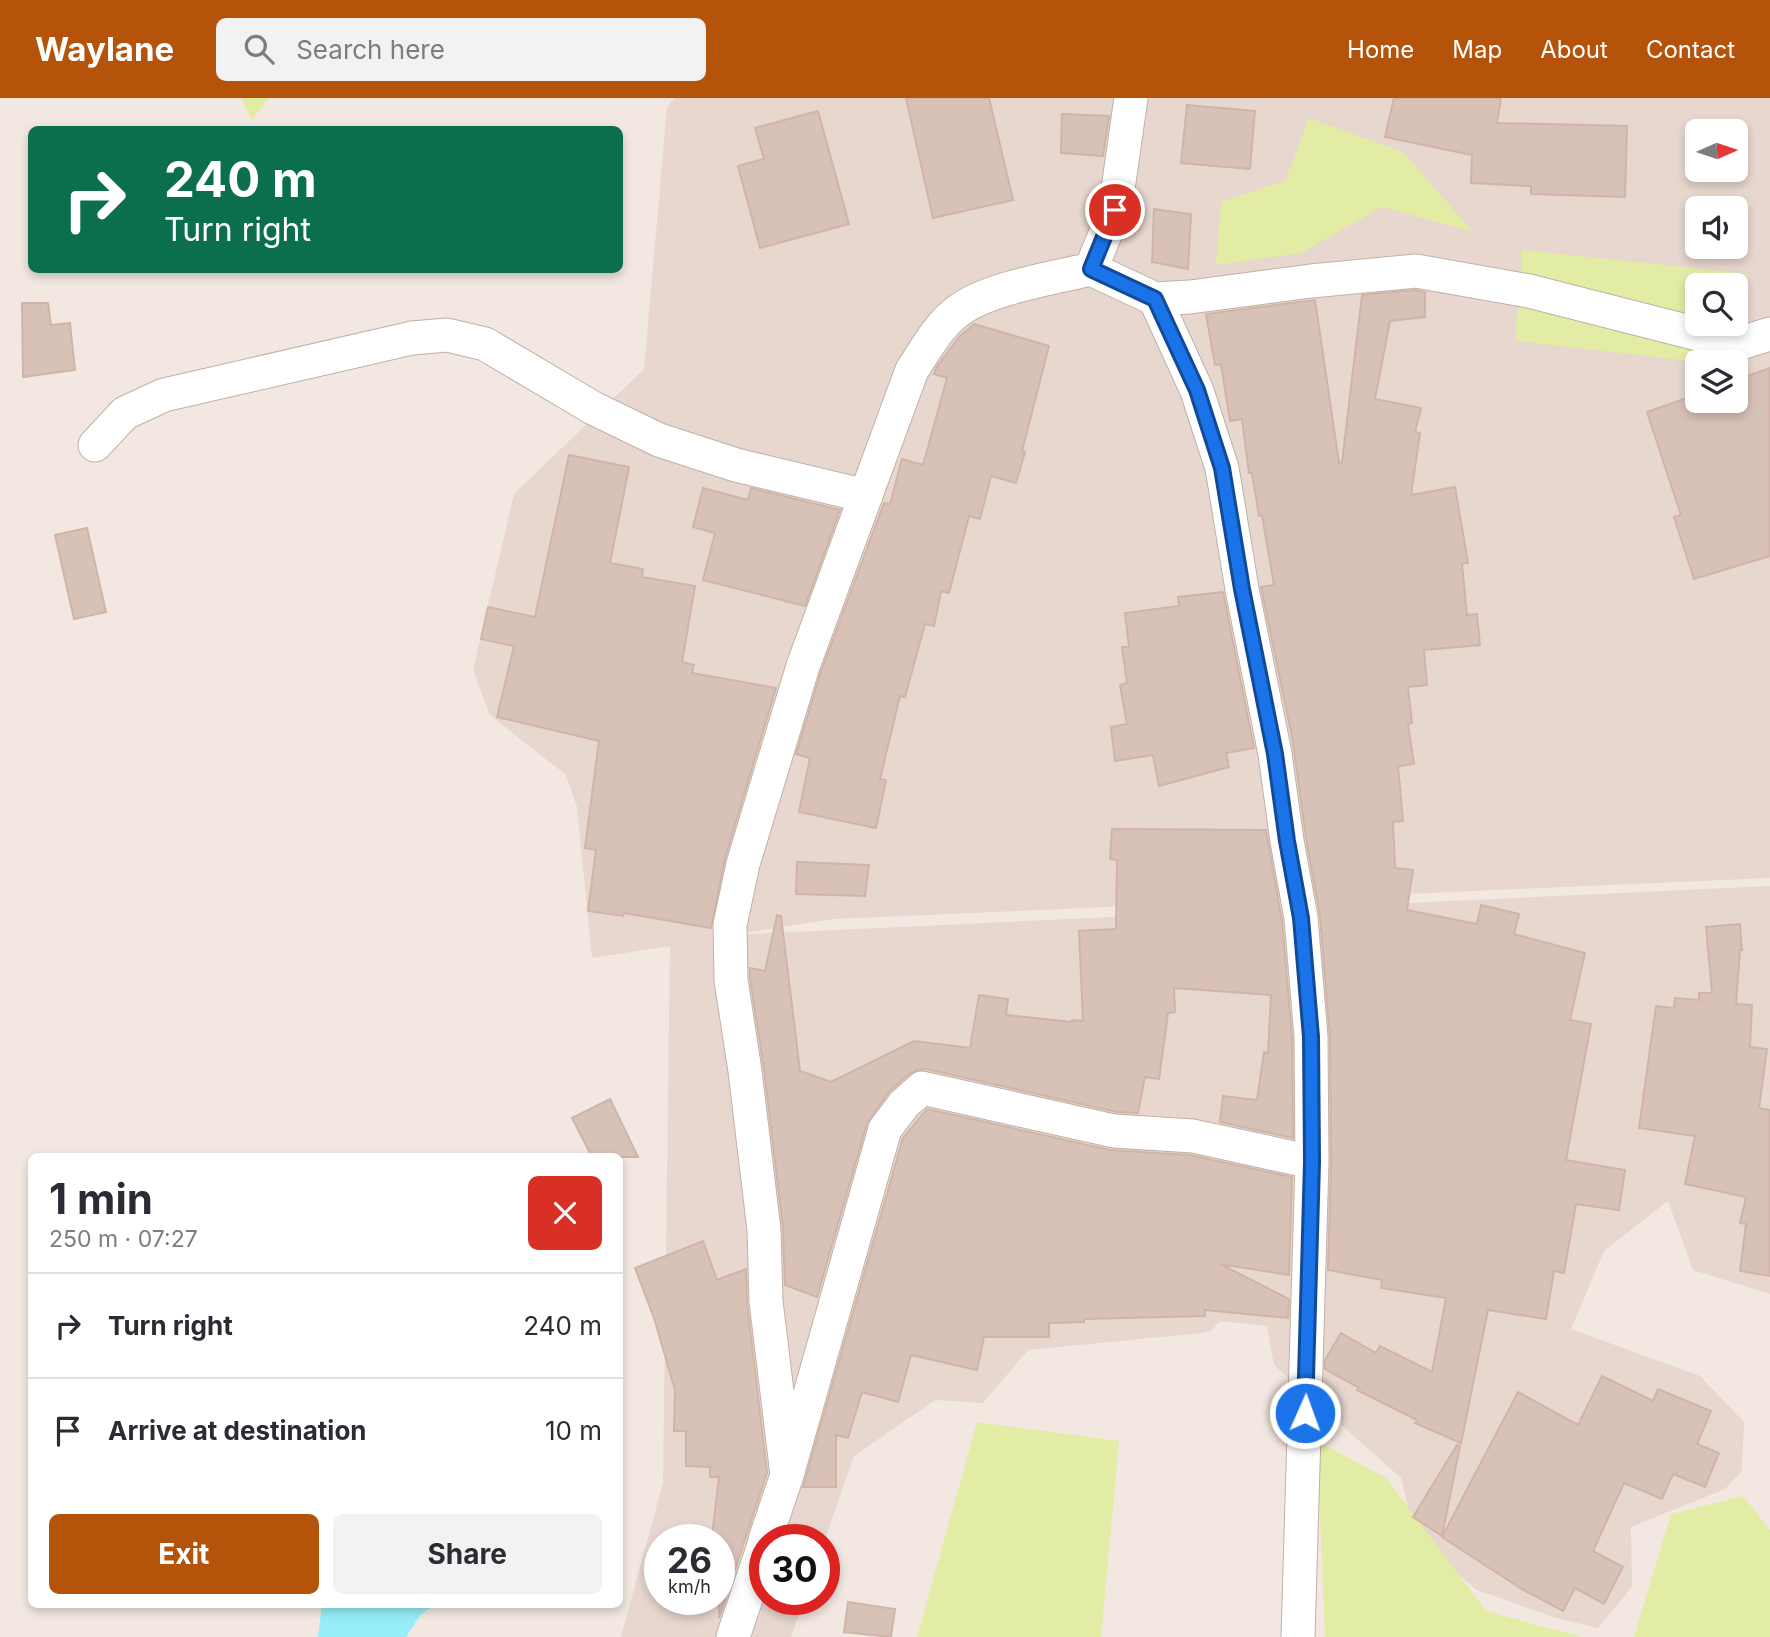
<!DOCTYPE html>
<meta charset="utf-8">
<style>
:root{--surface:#fff;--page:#f2f2f3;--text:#2b2b33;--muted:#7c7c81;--line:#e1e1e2;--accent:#b45309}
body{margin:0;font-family:Inter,sans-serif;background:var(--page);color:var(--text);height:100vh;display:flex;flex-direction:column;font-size:26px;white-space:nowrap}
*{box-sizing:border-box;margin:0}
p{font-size:23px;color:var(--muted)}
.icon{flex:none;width:38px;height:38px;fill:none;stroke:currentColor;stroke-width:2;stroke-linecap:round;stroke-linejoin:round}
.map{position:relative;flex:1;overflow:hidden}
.sheet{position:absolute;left:28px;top:1055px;width:595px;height:455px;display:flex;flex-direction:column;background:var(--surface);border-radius:10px;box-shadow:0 4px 10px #0003}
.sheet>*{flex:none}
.hud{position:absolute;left:28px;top:28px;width:595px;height:147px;border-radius:10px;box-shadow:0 4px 10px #0003;background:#0b6e4f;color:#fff;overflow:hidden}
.needle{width:46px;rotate:87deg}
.tools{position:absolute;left:1685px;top:21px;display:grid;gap:14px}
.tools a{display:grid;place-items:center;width:63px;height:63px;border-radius:10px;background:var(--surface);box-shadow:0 4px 10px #0003;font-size:35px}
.speed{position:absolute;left:644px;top:1426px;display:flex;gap:14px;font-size:35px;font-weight:700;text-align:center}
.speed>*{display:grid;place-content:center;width:91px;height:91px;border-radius:50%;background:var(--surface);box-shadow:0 4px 10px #0003;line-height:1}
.speed small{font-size:18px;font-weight:400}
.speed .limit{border:10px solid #d22;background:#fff;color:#111}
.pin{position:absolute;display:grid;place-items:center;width:60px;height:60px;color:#fff;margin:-30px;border:4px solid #fff;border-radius:50%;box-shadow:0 2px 7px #0007}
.me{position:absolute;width:77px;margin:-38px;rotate:2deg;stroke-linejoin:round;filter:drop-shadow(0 0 5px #0008)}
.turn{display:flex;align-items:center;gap:24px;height:147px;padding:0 21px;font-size:32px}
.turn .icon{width:91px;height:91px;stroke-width:2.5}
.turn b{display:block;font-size:49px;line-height:60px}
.round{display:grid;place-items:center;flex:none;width:74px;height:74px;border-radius:10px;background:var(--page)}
.overview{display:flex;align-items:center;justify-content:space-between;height:119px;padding:0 21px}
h1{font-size:42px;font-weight:700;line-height:52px}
.primary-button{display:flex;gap:14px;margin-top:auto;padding:14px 21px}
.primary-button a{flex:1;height:80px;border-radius:10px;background:var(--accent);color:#fff;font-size:28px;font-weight:700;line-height:80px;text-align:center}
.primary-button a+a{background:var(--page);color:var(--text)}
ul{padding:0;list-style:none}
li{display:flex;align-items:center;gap:21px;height:105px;padding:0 21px;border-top:2px solid var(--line)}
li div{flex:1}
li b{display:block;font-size:26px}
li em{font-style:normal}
header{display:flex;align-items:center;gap:42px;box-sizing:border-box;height:98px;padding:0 35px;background:var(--accent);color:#fff}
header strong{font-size:33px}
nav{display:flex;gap:38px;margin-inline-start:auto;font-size:24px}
.search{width:490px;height:63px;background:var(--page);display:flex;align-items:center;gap:18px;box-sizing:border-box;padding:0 24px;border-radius:10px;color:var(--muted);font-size:26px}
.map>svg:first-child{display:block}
.residential{fill:#e7d7ce;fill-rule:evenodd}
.green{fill:#e2eca5}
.water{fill:#96edf7}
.building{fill:#d8c2b8;stroke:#d0b4a8;stroke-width:2}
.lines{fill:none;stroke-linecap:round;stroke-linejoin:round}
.minor-casing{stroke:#c1b0a6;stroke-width:35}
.minor{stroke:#fff;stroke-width:33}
.route-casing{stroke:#114b97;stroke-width:18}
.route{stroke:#1a73e8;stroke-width:12}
</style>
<header>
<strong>Waylane</strong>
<div class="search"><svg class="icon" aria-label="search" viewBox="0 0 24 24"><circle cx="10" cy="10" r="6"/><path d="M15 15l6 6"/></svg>Search here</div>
<nav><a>Home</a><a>Map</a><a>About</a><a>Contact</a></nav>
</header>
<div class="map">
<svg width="1770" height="1539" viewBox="0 0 1770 1539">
<rect width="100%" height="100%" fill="#f2e8e1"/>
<path class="residential" d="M 675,0 L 1770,0 L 1770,780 L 833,821 L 732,837 L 1770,788 L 1770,1196 L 1693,1172 L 1668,1103 L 1604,1153 L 1571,1231 L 1700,1278 L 1744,1324 L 1742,1373 L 1725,1391 L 1631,1429 L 1632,1489 L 1598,1530 L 1556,1520 L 1477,1492 L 1417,1444 L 1401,1380 L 1274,1267 L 1267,1228 L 1220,1223 L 1211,1233 L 1202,1235 L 1028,1252 L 983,1305 L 935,1302 L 854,1358 L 824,1444 L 765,1442 L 765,1502 L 804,1502 L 791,1539 L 621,1539 L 663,1385 L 670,848 L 592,860 L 577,709 L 566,677 L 490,617 L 473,572 L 514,396 L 644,271 L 667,9 ZM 1698,33 L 1736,33 L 1736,72 L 1698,72 ZM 1698,110 L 1736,110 L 1736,149 L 1698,149 ZM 1698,187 L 1736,187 L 1736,226 L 1698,226 ZM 1698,264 L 1736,264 L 1736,303 L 1698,303 ZM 660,1442 L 719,1442 L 719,1502 L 660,1502 Z"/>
<path class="green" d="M 241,0 L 269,0 L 252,22 Z
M 1309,20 L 1403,54 L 1473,134 L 1382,109 L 1301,155 L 1216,167 L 1221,104 L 1285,83 Z
M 1522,152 L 1749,176 L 1736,202 L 1736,187 L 1698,187 L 1698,226 L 1724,226 L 1704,264 L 1699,264 L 1515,243 Z
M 977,1324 L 1119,1343 L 1101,1539 L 917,1539 Z
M 1317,1343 L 1386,1380 L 1486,1513 L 1581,1539 L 1325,1539 Z
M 1743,1398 L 1770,1432 L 1770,1539 L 1634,1539 L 1671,1416 Z"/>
<path class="water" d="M 322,1507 L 435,1507 L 421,1516 L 406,1539 L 318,1539 Z"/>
<path class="building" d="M 906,0 L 989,0 L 1013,102 L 933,120 Z
M 1394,0 L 1501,0 L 1497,25 L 1627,28 L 1625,99 L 1531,96 L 1531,88 L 1471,85 L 1472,57 L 1385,39 Z
M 1187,7 L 1255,13 L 1250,71 L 1181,65 Z
M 818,13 L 849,126 L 760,150 L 738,68 L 764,61 L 755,30 Z
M 1062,16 L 1109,18 L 1103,58 L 1061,55 Z
M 1154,111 L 1191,116 L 1188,171 L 1152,164 Z
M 1415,192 L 1425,194 L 1425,219 L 1390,223 L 1375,301 L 1421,310 L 1415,334 L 1420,335 L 1411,397 L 1455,389 L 1468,465 L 1462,466 L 1467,517 L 1477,516 L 1480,547 L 1424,552 L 1427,587 L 1408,589 L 1412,625 L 1408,626 L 1414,666 L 1398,668 L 1403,723 L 1393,724 L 1395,770 L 1413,772 L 1407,812 L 1477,826 L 1481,807 L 1519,816 L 1514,836 L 1585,855 L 1570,922 L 1591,926 L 1566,1062 L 1625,1072 L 1619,1112 L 1576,1106 L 1564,1175 L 1554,1173 L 1546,1221 L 1488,1212 L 1461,1345 L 1415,1325 L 1417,1322 L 1357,1292 L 1359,1290 L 1325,1271 L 1325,1262 L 1341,1235 L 1376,1255 L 1380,1248 L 1432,1274 L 1446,1200 L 1381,1190 L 1382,1182 L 1328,1172 L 1331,1065 L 1330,939 L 1320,818 L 1306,740 L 1293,644 L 1261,489 L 1274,487 L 1262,417 L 1259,418 L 1252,375 L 1249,375 L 1242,321 L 1230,323 L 1221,266 L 1215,267 L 1206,216 L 1315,202 L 1339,365 L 1342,365 L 1362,197 Z
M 22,205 L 48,205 L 51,227 L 70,225 L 75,272 L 23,279 Z
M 974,226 L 1049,248 L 1022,353 L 1025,354 L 1016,385 L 991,378 L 980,421 L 969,418 L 949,495 L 941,493 L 934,528 L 925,526 L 905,599 L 900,598 L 880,681 L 886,682 L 876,730 L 799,714 L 810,660 L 796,656 L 821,574 L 884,405 L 890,406 L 902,361 L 923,367 L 947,280 L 934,276 L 936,270 L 959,239 Z
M 1770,270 L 1770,458 L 1694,481 L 1674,419 L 1681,417 L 1647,314 L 1698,296 L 1698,303 L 1736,303 L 1736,282 Z
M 569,357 L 629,369 L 610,465 L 643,471 L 642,479 L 695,488 L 682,564 L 694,567 L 692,575 L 776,590 L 725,760 L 711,830 L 624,815 L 623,818 L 588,813 L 596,752 L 585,750 L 599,643 L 497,619 L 514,548 L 481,541 L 488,509 L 535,519 Z
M 703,390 L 748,402 L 751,390 L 840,412 L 805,508 L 703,482 L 715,435 L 693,429 Z
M 87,430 L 106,514 L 74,521 L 55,437 Z
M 1223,494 L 1254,650 L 1226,655 L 1229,669 L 1159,688 L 1153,657 L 1115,663 L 1111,629 L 1127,626 L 1120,587 L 1127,585 L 1122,549 L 1129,549 L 1125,515 L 1179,508 L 1178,499 Z
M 1112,731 L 1266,732 L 1282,823 L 1292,940 L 1293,1040 L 1220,1024 L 1223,998 L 1257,1002 L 1264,954 L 1268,955 L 1271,897 L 1174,890 L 1175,914 L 1168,915 L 1159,981 L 1145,979 L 1138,1015 L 1117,1014 L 926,971 L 917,972 L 909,976 L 889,994 L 867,1025 L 817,1199 L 785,1187 L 783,1130 L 764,971 L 750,880 L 750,870 L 765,873 L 777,817 L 781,818 L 800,973 L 831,984 L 914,943 L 970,950 L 979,897 L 1008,901 L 1006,917 L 1072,924 L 1072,922 L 1083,923 L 1079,833 L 1116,831 L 1117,762 L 1110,761 Z
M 797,764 L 869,767 L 865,798 L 796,796 Z
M 1740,826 L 1742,852 L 1740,852 L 1736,906 L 1752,907 L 1750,949 L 1767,951 L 1759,1010 L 1770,1012 L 1770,1178 L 1740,1173 L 1746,1126 L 1740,1125 L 1746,1099 L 1685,1086 L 1695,1038 L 1639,1030 L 1656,908 L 1674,910 L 1675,900 L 1699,902 L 1699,895 L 1712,895 L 1706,829 Z
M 610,1001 L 638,1059 L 592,1059 L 572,1020 Z
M 927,1011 L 1110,1052 L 1190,1057 L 1292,1079 L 1289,1177 L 1220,1166 L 1289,1201 L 1288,1220 L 1205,1212 L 1205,1218 L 1084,1221 L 1084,1224 L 1049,1225 L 1049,1239 L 984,1239 L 977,1272 L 911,1257 L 898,1304 L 862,1294 L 848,1340 L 836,1337 L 836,1389 L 803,1389 L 903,1040 Z
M 703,1143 L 717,1182 L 746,1171 L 747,1205 L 767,1375 L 719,1520 L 719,1439 L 712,1438 L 719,1379 L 710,1379 L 710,1369 L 686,1368 L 686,1333 L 674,1333 L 675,1292 L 654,1220 L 635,1170 Z
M 1602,1278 L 1653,1303 L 1658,1291 L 1711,1313 L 1697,1346 L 1719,1355 L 1705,1389 L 1673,1376 L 1662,1401 L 1624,1385 L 1593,1453 L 1623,1469 L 1604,1506 L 1575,1490 L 1563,1513 L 1520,1490 L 1442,1439 L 1518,1294 L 1578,1327 Z
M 1457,1347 L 1460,1348 L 1442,1438 L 1413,1419 Z
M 848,1504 L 895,1511 L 891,1539 L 844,1534 Z"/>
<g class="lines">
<g class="minor-casing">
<path id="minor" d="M 1091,171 L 1155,201 L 1190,199 L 1311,183 L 1416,173 L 1529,193 L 1737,246 L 1770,236
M 95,347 L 125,315 L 164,297 L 412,240 L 447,237 L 485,246 L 593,310 L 659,342 L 736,367 L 866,398
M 787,1377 L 885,1031 L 904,1006 L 922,990 L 1114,1033 L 1193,1038 L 1312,1064 L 1311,939 L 1301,820 L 1287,743 L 1275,656 L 1242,491 L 1222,370 L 1197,293 L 1155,201
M 765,1442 L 787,1377 L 766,1203 L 764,1132 L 745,973 L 731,882 L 730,827 L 743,766 L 803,568 L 912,272 C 926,251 938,228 958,213 C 988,190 1054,180 1091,171 L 1115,112 L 1131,0
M 733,1539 L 765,1444
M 1298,1539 L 1312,1064"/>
</g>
<use href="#minor" class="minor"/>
</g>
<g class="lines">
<g class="route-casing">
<path id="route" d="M 1115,112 L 1091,171 L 1155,201 L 1197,292 L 1222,370 L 1242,491 L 1275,656 L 1287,743 L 1301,820 L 1311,939 L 1312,1064 L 1305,1315"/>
</g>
<use href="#route" class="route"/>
</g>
</svg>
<div class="tools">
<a><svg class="needle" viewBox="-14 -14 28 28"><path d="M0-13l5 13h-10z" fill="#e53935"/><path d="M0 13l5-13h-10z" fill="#7c7c81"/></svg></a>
<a><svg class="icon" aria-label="sound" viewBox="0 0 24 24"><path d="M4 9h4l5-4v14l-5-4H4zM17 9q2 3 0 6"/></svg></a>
<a><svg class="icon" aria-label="search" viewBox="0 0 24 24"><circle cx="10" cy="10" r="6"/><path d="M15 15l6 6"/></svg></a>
<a><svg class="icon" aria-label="layers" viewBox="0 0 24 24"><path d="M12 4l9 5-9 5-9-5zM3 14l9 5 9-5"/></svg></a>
</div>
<div class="speed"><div>26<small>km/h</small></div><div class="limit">30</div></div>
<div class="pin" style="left:1115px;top:112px;background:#d93025"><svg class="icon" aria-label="arrive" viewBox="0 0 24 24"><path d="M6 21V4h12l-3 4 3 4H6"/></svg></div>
<svg class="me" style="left:1305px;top:1315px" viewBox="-20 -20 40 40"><circle r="17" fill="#1a73e8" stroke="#fff" stroke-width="3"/><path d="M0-11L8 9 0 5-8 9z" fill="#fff"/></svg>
<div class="hud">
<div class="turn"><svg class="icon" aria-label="right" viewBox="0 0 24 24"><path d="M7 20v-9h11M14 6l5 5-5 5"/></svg><div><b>240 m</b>Turn right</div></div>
</div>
<section class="sheet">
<div class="overview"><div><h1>1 min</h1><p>250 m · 07:27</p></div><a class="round" style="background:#d93025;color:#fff"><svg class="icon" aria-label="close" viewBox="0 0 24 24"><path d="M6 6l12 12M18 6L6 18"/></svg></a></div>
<ul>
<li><svg class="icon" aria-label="right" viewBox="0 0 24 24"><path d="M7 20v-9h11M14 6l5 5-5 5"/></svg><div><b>Turn right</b></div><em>240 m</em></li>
<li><svg class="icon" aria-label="arrive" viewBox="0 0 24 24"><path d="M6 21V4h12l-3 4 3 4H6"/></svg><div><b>Arrive at destination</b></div><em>10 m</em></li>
</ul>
<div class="primary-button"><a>Exit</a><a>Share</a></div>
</section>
</div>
